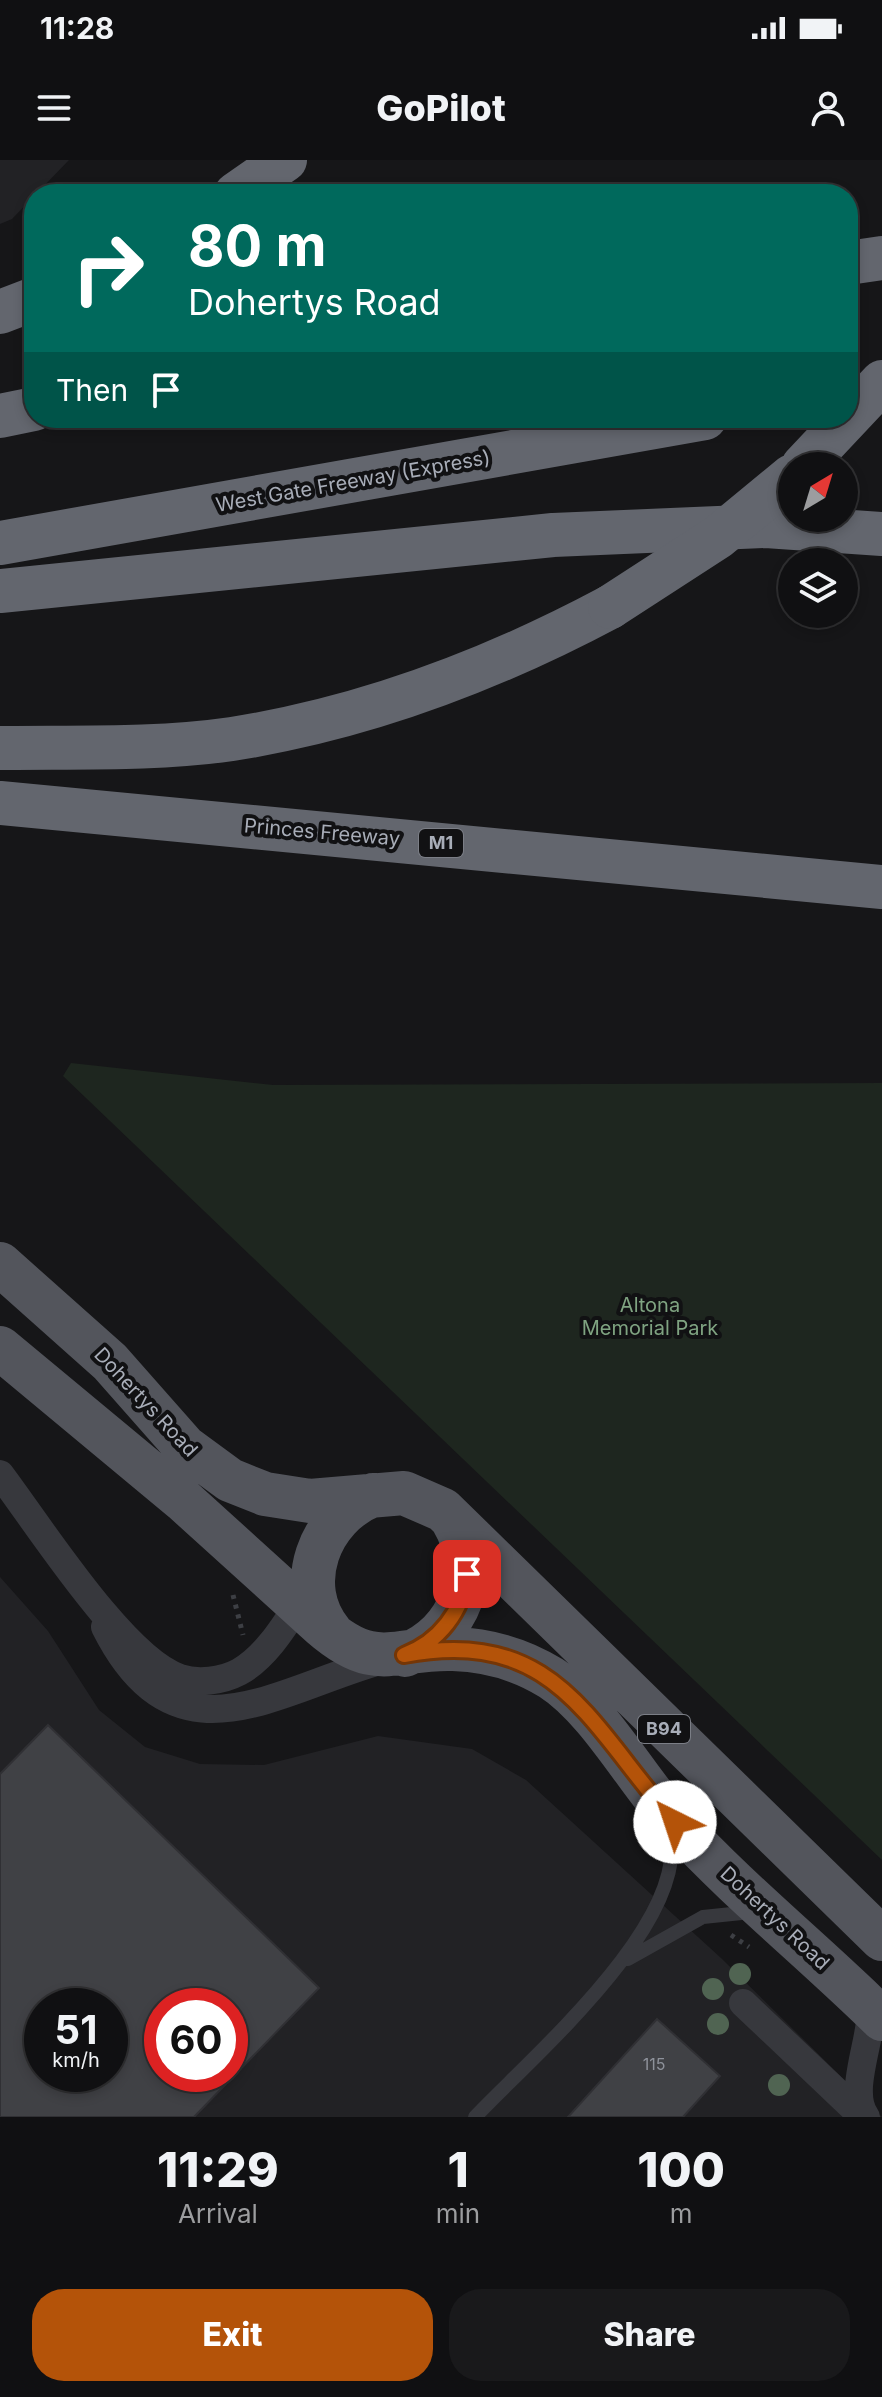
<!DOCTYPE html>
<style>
:root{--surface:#101012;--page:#19191b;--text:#f1f3f6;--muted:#9c9d9f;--line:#303032;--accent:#b45309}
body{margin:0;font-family:Inter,sans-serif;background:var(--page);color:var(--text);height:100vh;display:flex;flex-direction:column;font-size:30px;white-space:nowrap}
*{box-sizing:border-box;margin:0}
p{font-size:26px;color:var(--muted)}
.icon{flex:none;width:44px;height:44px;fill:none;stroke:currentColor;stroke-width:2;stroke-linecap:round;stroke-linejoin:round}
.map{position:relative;height:1957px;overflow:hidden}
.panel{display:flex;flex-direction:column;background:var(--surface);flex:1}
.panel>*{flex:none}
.guide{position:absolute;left:24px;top:24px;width:834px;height:244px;border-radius:32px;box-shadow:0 4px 12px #0003,0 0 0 2px var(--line);background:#00695c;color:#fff;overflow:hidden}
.needle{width:52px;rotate:38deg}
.tools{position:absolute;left:778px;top:292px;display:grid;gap:16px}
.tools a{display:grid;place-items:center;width:80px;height:80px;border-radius:50%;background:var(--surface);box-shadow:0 4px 12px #0003,0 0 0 2px var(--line);font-size:40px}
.speed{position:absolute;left:24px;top:1828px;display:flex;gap:16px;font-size:40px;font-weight:700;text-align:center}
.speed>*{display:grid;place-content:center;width:104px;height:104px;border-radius:50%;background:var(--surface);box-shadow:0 4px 12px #0003,0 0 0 2px var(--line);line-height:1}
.speed small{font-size:20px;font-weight:400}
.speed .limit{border:12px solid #d22;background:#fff;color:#111}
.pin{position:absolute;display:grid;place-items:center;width:68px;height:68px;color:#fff;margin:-34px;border-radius:16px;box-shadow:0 4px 12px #0006}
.me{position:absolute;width:88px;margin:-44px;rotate:319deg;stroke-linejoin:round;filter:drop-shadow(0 0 6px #0008)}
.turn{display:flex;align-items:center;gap:28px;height:168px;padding:0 32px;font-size:36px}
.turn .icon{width:104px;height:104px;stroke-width:2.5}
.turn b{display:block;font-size:56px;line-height:68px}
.then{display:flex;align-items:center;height:76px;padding:0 32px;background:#0003;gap:16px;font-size:30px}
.eta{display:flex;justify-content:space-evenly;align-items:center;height:136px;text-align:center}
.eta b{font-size:48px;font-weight:800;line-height:56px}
.cta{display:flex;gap:16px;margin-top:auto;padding:16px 32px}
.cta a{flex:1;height:92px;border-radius:32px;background:var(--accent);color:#fff;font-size:32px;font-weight:800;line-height:92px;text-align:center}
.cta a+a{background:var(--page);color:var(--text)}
.status{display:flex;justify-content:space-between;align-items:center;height:56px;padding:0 40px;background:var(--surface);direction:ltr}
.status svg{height:22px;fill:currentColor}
header{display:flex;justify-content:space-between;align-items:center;height:104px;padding:0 32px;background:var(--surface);font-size:36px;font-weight:800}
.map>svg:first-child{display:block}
.built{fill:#222225;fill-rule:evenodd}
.green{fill:#1e261f}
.building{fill:#404145;stroke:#303034;stroke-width:2;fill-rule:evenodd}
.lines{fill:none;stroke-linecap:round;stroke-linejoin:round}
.path{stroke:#3d3f44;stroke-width:5;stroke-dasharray:4 6;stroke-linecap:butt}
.lane{stroke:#37383d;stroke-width:14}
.street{stroke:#37383d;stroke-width:28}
.primary{stroke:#53555c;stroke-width:44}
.highway{stroke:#63666e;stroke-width:44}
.highway-bridge{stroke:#63666e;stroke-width:44}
.tree{fill:#506452}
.route-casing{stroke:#753606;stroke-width:20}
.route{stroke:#b45309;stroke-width:14}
.labels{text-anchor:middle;stroke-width:8;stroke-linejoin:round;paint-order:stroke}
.number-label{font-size:16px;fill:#8e929b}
.shield{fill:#111113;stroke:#7b7e86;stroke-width:2}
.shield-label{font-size:18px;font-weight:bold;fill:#a8adb8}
.street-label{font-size:20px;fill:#a8adb8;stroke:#111113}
.park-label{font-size:20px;fill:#7fa381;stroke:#111113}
</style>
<div class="status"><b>11:28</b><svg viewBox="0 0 49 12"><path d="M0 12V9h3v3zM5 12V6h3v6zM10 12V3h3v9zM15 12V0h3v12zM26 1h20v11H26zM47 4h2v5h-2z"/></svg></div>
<header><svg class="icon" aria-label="menu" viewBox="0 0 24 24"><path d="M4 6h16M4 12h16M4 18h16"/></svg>GoPilot<svg class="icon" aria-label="person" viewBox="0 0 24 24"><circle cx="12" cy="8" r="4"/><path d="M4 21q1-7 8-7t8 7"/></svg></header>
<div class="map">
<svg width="882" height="1957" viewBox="0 0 882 1957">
<rect width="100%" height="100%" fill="#161618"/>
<path class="built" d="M 0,0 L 69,0 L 12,59 L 0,64 Z
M 0,1417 L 48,1471 L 99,1550 L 145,1587 L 200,1604 L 264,1605 L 378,1576 L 472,1589 L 526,1620 L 721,1798 L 882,1957 L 0,1957 ZM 42,1846 L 110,1846 L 110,1914 L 42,1914 ZM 162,1846 L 230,1846 L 230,1914 L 162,1914 Z"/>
<path class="green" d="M 71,903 L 273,925 L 882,923 L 882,1700 L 63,916 Z"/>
<path class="building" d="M 48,1565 L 319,1828 L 194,1957 L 0,1957 L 0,1614 ZM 42,1846 L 110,1846 L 110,1914 L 42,1914 ZM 162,1846 L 230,1846 L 230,1914 L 162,1914 Z
M 657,1859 L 720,1916 L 683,1957 L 568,1957 Z"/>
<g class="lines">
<path class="path" d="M 233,1435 L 243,1475
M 731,1775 L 749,1787"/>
<path class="lane" d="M 628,1799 L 703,1757 L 751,1752
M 475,1957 C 533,1896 689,1763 670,1674"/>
<path class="street" d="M 0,1314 C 38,1364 123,1499 180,1518 C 198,1524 222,1521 239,1512 C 268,1496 288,1460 306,1433
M 105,1467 C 176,1609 274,1530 386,1499
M 743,1843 L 863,1957
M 866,1957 C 847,1932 872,1881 871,1848"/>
<path class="primary" d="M 0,1104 L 110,1202 L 185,1287 L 230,1320 L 265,1334 L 310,1341 L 404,1333 L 443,1350 L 882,1779
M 0,1188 L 183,1340 L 322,1466 C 376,1513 394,1487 453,1489 C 488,1490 522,1500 551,1518 C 598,1548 636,1619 674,1661 C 739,1732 814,1792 882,1859
M 331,1472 C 293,1426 319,1356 373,1335
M 405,1495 C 460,1474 483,1412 453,1361"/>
<path class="highway" d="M 236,34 L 285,0
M 848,103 L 882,98
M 0,152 L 34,139
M 0,256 L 34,249
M 0,383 L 705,258
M 0,431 L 553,375 L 766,366 L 882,374
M 0,588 C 77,587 156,590 232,579 C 366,558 490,511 610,447
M 0,643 L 882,727"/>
<path class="highway-bridge" d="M 803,306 L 882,222
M 610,447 L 718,377 L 792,316"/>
</g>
<g class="tree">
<circle cx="740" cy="1814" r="11"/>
<circle cx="713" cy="1829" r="11"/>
<circle cx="718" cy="1864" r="11"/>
<circle cx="779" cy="1925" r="11"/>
</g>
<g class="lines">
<g class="route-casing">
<path id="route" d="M 467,1414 C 463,1451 439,1482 404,1495 C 557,1466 590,1567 675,1662"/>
</g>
<use href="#route" class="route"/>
</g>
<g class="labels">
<g class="number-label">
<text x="654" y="1910">115</text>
</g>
<g class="shield">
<rect x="419" y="669" width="44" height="28" rx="6"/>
<rect x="638" y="1555" width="52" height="28" rx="6"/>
</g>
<g class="shield-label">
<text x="441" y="689">M1</text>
<text x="664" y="1575">B94</text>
</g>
<g class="street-label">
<text transform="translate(353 321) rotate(-10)" y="7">West Gate Freeway (Express)</text>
<text transform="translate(322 672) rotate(5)" y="7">Princes Freeway</text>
<text transform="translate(146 1242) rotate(47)" y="7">Dohertys Road</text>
<text transform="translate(775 1758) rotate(43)" y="7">Dohertys Road</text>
</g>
<g class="park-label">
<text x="650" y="1152">Altona<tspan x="650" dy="23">Memorial Park</tspan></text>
</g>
</g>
</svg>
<div class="tools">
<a><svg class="needle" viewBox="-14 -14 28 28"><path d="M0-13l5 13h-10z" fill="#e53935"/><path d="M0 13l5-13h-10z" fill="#9c9d9f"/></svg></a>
<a><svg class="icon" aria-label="layers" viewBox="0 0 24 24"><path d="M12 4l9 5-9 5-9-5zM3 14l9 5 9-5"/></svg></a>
</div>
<div class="speed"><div>51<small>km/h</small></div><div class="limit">60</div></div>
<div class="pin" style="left:467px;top:1414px;background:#d93025"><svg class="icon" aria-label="arrive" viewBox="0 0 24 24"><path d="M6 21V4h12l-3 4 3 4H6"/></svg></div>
<svg class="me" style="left:675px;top:1662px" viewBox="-20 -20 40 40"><circle r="19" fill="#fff"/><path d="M0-13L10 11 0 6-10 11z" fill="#b45309"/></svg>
<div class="guide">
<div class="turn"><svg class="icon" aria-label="right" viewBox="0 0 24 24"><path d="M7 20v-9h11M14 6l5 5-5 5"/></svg><div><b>80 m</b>Dohertys Road</div></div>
<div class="then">Then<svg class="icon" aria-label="arrive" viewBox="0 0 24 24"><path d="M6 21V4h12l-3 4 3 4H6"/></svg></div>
</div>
</div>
<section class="panel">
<div class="eta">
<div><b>11:29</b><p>Arrival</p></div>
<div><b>1</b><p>min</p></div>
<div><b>100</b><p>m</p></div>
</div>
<div class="cta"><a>Exit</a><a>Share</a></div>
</section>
